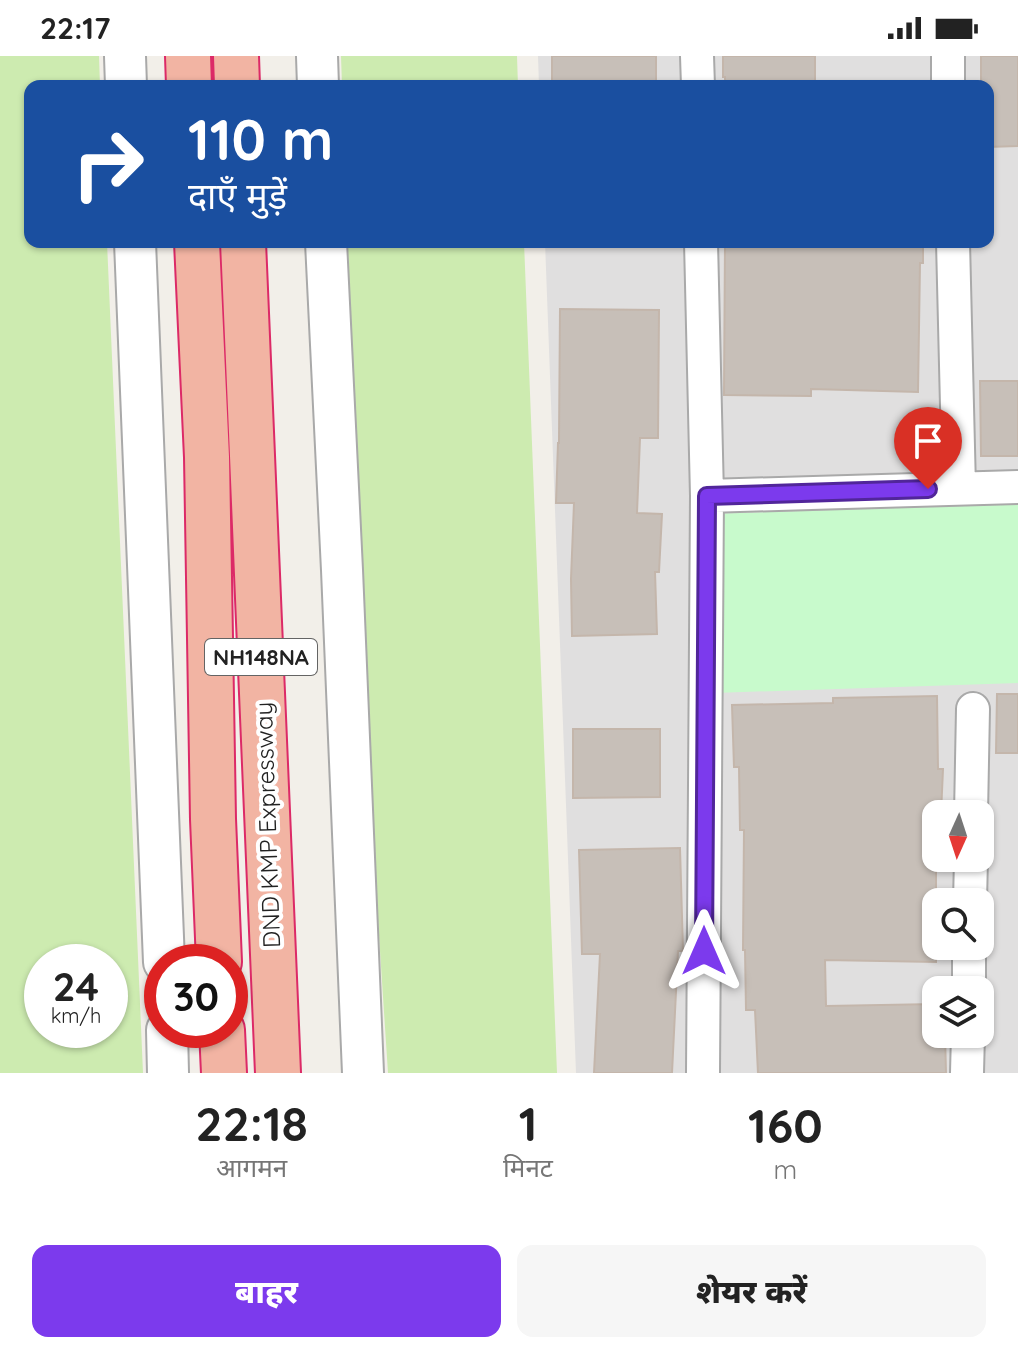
<!DOCTYPE html>
<html lang="hi">
<meta charset="utf-8">
<style>
:root{--surface:#fff;--page:#f6f6f6;--text:#222;--muted:#767676;--accent:#7c3aed}
body{margin:0;font-family:Quicksand,"Noto Sans Devanagari",sans-serif;background:var(--page);color:var(--text);height:100vh;display:flex;flex-direction:column;font-size:30px;white-space:nowrap}
*{box-sizing:border-box;margin:0}
p{font-size:26px;color:var(--muted)}
.icon{flex:none;width:44px;height:44px;fill:none;stroke:currentColor;stroke-width:2;stroke-linecap:round;stroke-linejoin:round}
.map{position:relative;height:1017px;overflow:hidden}
.sheet{display:flex;flex-direction:column;background:var(--surface);flex:1}
.sheet>*{flex:none}
.hud{position:absolute;left:24px;top:24px;width:970px;height:168px;border-radius:16px;box-shadow:0 2px 6px #0004;background:#1a4fa0;color:#fff;overflow:hidden}
.needle{width:52px;rotate:183deg}
.buttons{position:absolute;left:922px;top:744px;display:grid;gap:16px}
.buttons a{display:grid;place-items:center;width:72px;height:72px;border-radius:16px;background:var(--surface);box-shadow:0 2px 6px #0004;font-size:40px}
.speed{position:absolute;left:24px;top:888px;display:flex;gap:16px;font-size:40px;font-weight:700;text-align:center}
.speed>*{display:grid;place-content:center;width:104px;height:104px;border-radius:50%;background:var(--surface);box-shadow:0 2px 6px #0004;line-height:1}
.speed small{font-size:20px;font-weight:400}
.speed .limit{border:12px solid #d22;background:#fff;color:#111}
.pin{position:absolute;display:grid;place-items:center;width:68px;height:68px;color:#fff;margin:-82px -34px;border-radius:50% 50% 50% 0;rotate:-45deg;box-shadow:0 0 8px #0007}
.pin .icon{rotate:45deg}
.me{position:absolute;width:88px;margin:-44px;rotate:0deg;stroke-linejoin:round;filter:drop-shadow(0 0 6px #0008)}
.turn{display:flex;align-items:center;gap:28px;height:168px;padding:0 32px;font-size:36px}
.turn .icon{width:104px;height:104px;stroke-width:2.5}
.turn b{display:block;font-size:56px;line-height:68px}
.eta{display:flex;justify-content:space-evenly;align-items:center;height:136px;text-align:center}
.eta b{font-size:48px;font-weight:800;line-height:56px}
.action{display:flex;gap:16px;margin-top:auto;padding:16px 32px}
.action a{flex:1;height:92px;border-radius:16px;background:var(--accent);color:#fff;font-size:32px;font-weight:800;line-height:92px;text-align:center}
.action a+a{background:var(--page);color:var(--text)}
.status{display:flex;justify-content:space-between;align-items:center;height:56px;padding:0 40px;background:var(--surface);direction:ltr}
.status svg{height:22px;fill:currentColor}
.map>svg:first-child{display:block}
.residential{fill:#e0dfdf;fill-rule:evenodd}
.grass{fill:#cdebb0;fill-rule:evenodd}
.park{fill:#c8facc}
.building{fill:#c7bfb8;stroke:#c4b6ab;stroke-width:2}
.lines{fill:none;stroke-linecap:round;stroke-linejoin:round}
.minor-casing{stroke:#a9a9a9;stroke-width:36}
.tertiary-casing{stroke:#a9a9a9;stroke-width:44}
.trunk-casing{stroke:#dc2a67;stroke-width:48}
.minor{stroke:#fff;stroke-width:32}
.tertiary{stroke:#fff;stroke-width:40}
.trunk{stroke:#f2b4a3;stroke-width:44}
.route-casing{stroke:#51269a;stroke-width:20}
.route{stroke:#7c3aed;stroke-width:14}
.labels{text-anchor:middle;stroke-width:8;stroke-linejoin:round;paint-order:stroke}
.shield{fill:#fff;stroke:#646464;stroke-width:2}
.shield-label{font-size:22px;font-weight:bold;fill:#222}
.street-label{font-size:24px;fill:#222;stroke:#fff}
</style>
<div class="status"><b>22:17</b><svg viewBox="0 0 49 12"><path d="M0 12V9h3v3zM5 12V6h3v6zM10 12V3h3v9zM15 12V0h3v12zM26 1h20v11H26zM47 4h2v5h-2z"/></svg></div>
<div class="map">
<svg width="1018" height="1017" viewBox="0 0 1018 1017">
<rect width="100%" height="100%" fill="#f2efe9"/>
<path class="residential" d="M 538,0 L 1018,0 L 1018,1017 L 576,1017 L 545,186 L 988,186 L 988,30 L 539,30 ZM 936,758 L 980,758 L 980,802 L 936,802 ZM 936,846 L 980,846 L 980,890 L 936,890 ZM 936,934 L 980,934 L 980,978 L 936,978 Z"/>
<path class="grass" d="M 0,0 L 99,0 L 100,30 L 30,30 L 30,186 L 107,186 L 143,1017 L 0,1017 ZM 42,906 L 110,906 L 110,974 L 42,974 Z
M 341,0 L 517,0 L 518,30 L 342,30 Z
M 346,186 L 524,186 L 557,1017 L 388,1017 L 355,513 Z"/>
<path class="park" d="M 1018,448 L 1018,627 L 714,637 L 708,458 Z"/>
<path class="building" d="M 552,0 L 656,0 L 656,30 L 552,30 Z
M 723,0 L 815,0 L 815,30 L 725,30 L 725,21 L 723,21 Z
M 981,0 L 1018,0 L 1018,90 L 988,91 L 988,30 L 981,30 Z
M 725,186 L 923,186 L 923,207 L 920,207 L 918,336 L 811,333 L 811,340 L 724,339 Z
M 560,253 L 659,254 L 658,382 L 640,382 L 637,457 L 662,458 L 659,516 L 655,516 L 657,578 L 572,580 L 571,523 L 574,447 L 556,447 L 558,387 L 559,387 Z
M 980,325 L 1018,325 L 1018,400 L 981,400 Z
M 997,638 L 1018,638 L 1018,697 L 996,697 Z
M 937,640 L 938,713 L 943,713 L 941,758 L 936,758 L 936,906 L 825,904 L 826,950 L 936,948 L 936,978 L 945,978 L 946,1017 L 758,1017 L 755,954 L 746,954 L 745,894 L 743,894 L 744,774 L 740,774 L 739,711 L 734,711 L 732,649 L 833,647 L 833,642 Z
M 573,673 L 660,673 L 660,741 L 573,742 Z
M 680,792 L 683,895 L 678,895 L 672,1017 L 594,1017 L 600,898 L 582,898 L 579,794 Z"/>
<g class="lines">
<g class="minor-casing">
<path id="minor" d="M 697,0 L 698,30
M 948,0 L 948,30
M 701,186 L 707,440 L 703,1017
M 953,186 L 959,432
M 707,440 L 1018,431
M 971,758 L 973,653
M 970,846 L 971,802
M 969,934 L 969,890
M 967,1017 L 968,978"/>
</g>
<g class="tertiary-casing">
<path id="tertiary" d="M 125,0 L 126,30
M 317,0 L 318,30
M 135,186 L 164,906
M 326,186 L 342,514 L 363,1017
M 167,974 L 168,1017"/>
</g>
<g class="trunk-casing">
<path id="trunk" d="M 188,0 L 189,30
M 236,0 L 237,30
M 197,186 L 207,401 L 213,763 L 219,906
M 243,186 L 278,1017
M 222,974 L 224,1017"/>
</g>
<use href="#minor" class="minor"/>
<use href="#tertiary" class="tertiary"/>
<use href="#trunk" class="trunk"/>
</g>
<g class="lines">
<g class="route-casing">
<path id="route" d="M 704,895 L 707,440 L 928,433"/>
</g>
<use href="#route" class="route"/>
</g>
<g class="labels">
<rect class="shield" x="205" y="583" width="112" height="36" rx="6"/>
<g class="shield-label">
<text x="261" y="609">NH148NA</text>
</g>
<g class="street-label">
<text transform="translate(268 769) rotate(-92)" y="8">DND KMP Expressway</text>
</g>
</g>
</svg>
<div class="buttons">
<a><svg class="needle" viewBox="-14 -14 28 28"><path d="M0-13l5 13h-10z" fill="#e53935"/><path d="M0 13l5-13h-10z" fill="#767676"/></svg></a>
<a><svg class="icon" aria-label="search" viewBox="0 0 24 24"><circle cx="10" cy="10" r="6"/><path d="M15 15l6 6"/></svg></a>
<a><svg class="icon" aria-label="layers" viewBox="0 0 24 24"><path d="M12 4l9 5-9 5-9-5zM3 14l9 5 9-5"/></svg></a>
</div>
<div class="speed"><div>24<small>km/h</small></div><div class="limit">30</div></div>
<div class="pin" style="left:928px;top:433px;background:#d93025"><svg class="icon" aria-label="arrive" viewBox="0 0 24 24"><path d="M6 21V4h12l-3 4 3 4H6"/></svg></div>
<svg class="me" style="left:704px;top:895px" viewBox="-20 -20 40 40"><path d="M0-17L14 15 0 8-14 15z" fill="#7c3aed" stroke="#fff" stroke-width="4"/></svg>
<div class="hud">
<div class="turn"><svg class="icon" aria-label="right" viewBox="0 0 24 24"><path d="M7 20v-9h11M14 6l5 5-5 5"/></svg><div><b>110 m</b>दाएँ मुड़ें</div></div>
</div>
</div>
<section class="sheet">
<div class="eta">
<div><b>22:18</b><p>आगमन</p></div>
<div><b>1</b><p>मिनट</p></div>
<div><b>160</b><p>m</p></div>
</div>
<div class="action"><a>बाहर</a><a>शेयर करें</a></div>
</section>
